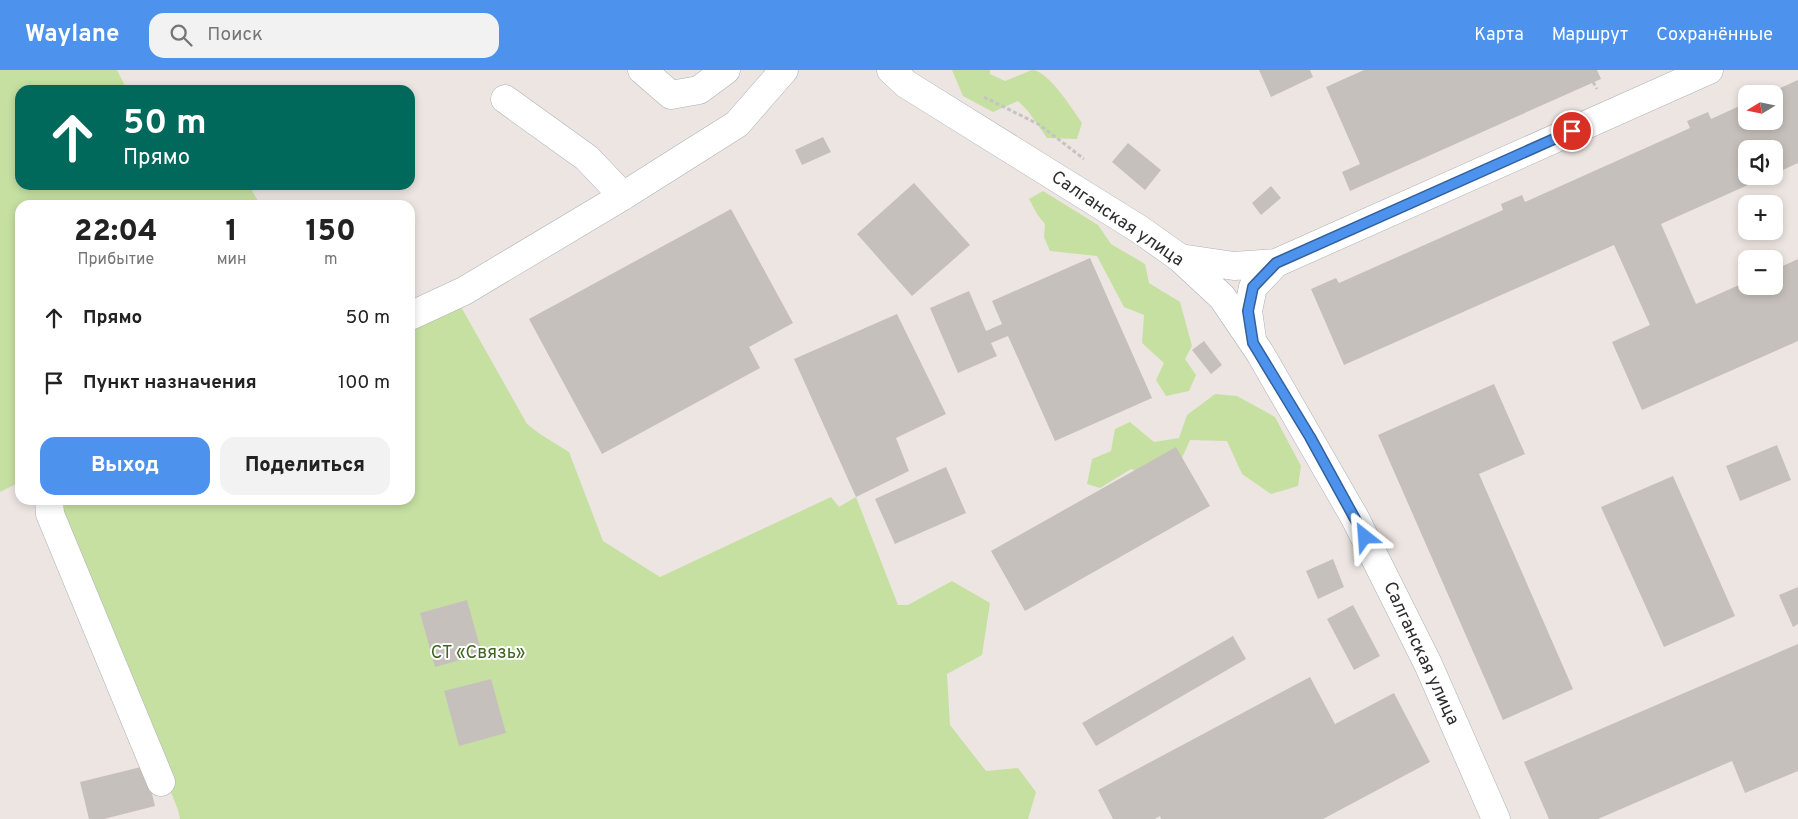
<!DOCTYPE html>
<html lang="ru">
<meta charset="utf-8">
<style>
:root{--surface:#fff;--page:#f2f2f2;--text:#222;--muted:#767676;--accent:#4d93ee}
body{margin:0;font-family:Overpass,sans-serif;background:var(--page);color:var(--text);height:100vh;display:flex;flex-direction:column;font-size:19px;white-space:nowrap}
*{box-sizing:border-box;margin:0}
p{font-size:16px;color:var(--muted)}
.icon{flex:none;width:28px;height:28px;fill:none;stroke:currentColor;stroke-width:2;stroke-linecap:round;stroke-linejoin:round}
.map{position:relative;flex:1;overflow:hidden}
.drawer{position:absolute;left:15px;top:130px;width:400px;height:305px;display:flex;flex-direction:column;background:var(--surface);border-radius:15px;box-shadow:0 2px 8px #0003}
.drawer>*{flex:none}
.hud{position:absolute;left:15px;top:15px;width:400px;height:105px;border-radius:15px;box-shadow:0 2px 8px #0003;background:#00695c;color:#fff;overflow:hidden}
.needle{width:32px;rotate:260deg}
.buttons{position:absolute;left:1738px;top:15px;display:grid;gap:10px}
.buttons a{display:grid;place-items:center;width:45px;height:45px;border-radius:10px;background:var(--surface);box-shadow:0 2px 8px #0003;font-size:25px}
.pin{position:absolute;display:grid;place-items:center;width:42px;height:42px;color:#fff;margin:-21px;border:2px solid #fff;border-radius:50%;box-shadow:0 1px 5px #0007}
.me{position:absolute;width:55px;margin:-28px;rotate:332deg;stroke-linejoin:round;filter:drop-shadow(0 0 4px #0008)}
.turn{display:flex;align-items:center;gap:18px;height:105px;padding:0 25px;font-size:22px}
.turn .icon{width:65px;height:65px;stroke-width:2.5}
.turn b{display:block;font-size:35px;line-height:42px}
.eta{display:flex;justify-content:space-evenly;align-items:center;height:85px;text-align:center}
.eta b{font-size:30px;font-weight:800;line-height:35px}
.button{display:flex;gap:10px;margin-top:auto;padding:10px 25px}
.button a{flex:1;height:58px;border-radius:15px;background:var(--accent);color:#fff;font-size:20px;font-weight:800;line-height:58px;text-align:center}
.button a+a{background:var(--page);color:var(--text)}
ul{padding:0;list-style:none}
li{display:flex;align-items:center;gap:15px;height:65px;padding:0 25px}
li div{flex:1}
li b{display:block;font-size:19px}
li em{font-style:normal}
header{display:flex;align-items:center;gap:30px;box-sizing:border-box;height:70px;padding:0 25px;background:var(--accent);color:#fff}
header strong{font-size:24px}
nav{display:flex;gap:28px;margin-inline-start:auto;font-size:18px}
.search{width:350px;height:45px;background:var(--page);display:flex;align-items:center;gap:12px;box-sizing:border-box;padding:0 18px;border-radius:15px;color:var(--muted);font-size:19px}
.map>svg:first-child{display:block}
.green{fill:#c6e0a2}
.building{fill:#c6c0bc}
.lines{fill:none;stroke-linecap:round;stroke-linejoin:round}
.minor-casing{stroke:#adb2b8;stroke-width:29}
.path{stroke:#c4c4c4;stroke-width:3;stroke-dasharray:4 2.5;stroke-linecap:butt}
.minor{stroke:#fff;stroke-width:28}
.route-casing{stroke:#32609b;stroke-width:12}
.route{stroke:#4d93ee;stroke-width:9}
.labels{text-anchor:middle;stroke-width:4;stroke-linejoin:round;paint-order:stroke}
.street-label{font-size:18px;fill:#2d2d2d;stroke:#fff}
.park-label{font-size:18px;fill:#406720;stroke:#fff}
</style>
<header>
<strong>Waylane</strong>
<div class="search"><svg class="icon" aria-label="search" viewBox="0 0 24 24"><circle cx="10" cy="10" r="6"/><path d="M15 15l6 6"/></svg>Поиск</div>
<nav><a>Карта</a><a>Маршрут</a><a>Сохранённые</a></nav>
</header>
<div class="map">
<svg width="1798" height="749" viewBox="0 0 1798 749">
<rect width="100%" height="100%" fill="#ede5e1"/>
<path class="green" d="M 0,0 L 117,0 L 127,20 L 20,20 L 20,115 L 249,115 L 260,135 L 20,135 L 20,412 L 0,422 Z
M 952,0 L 990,0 L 990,4 L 1005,11 L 1032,0 C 1048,0 1073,40 1082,53 L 1077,69 L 1047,68 L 1028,41 L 1018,31 L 993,42 L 963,26 Z
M 1043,121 L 1098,155 L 1111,174 L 1145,194 L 1149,213 L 1180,232 L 1192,276 L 1185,289 L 1196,305 L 1189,321 L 1166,326 L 1156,310 L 1164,293 L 1142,273 L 1144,245 L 1124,237 L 1097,186 L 1050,181 L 1044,167 L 1045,154 L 1037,144 L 1029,129 Z
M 460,235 L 527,354 L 540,364 L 569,382 L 603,471 L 660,507 L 831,427 L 839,437 L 856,427 L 898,535 L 908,535 L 952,511 L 990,533 L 982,585 L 947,604 L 950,655 L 986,701 L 1018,698 L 1036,722 L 1028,749 L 180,749 L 178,740 L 54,430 L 410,430 L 410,260 Z
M 1215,324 L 1237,326 L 1275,347 L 1301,396 L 1298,416 L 1271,424 L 1242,404 L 1227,371 L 1190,370 L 1179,395 L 1158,408 L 1131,399 L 1100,418 L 1087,414 L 1092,389 L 1111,381 L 1115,359 L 1130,352 L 1154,372 L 1179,368 L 1187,345 Z"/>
<path class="building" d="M 1259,0 L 1310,0 L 1313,7 L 1271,27 Z
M 1364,0 L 1597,0 L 1601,9 L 1350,121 L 1342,102 L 1360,94 L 1326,17 Z
M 1798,10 L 1798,93 L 1774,104 L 1774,79 L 1746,79 L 1746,106 L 1768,106 L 1661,154 L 1696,234 L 1746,212 L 1746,216 L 1774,216 L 1774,200 L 1798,189 L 1798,271 L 1642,340 L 1612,272 L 1650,255 L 1614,175 L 1344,295 L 1311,219 L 1336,208 L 1339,213 L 1503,140 L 1501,134 L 1522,125 L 1525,132 L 1690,58 L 1687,51 L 1708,42 L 1711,49 L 1746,33 L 1746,51 L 1774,51 L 1774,24 L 1767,24 Z
M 823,67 L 831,82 L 802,95 L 795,80 Z
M 1128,73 L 1161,100 L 1145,120 L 1112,92 Z
M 914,113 L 970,175 L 912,226 L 857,164 Z
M 1271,116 L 1281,128 L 1261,145 L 1252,133 Z
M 731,139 L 793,253 L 749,277 L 760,298 L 602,384 L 529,249 Z
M 1090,188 L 1152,328 L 1055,371 L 1008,266 L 991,273 L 997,286 L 958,303 L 930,238 L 969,221 L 986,261 L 1002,254 L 992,231 Z
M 897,244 L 946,344 L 896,368 L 909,401 L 856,427 L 794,289 Z
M 1204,271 L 1222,295 L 1211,304 L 1192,280 Z
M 1494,314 L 1525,384 L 1479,404 L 1573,619 L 1503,650 L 1378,365 Z
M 1777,375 L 1791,410 L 1740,431 L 1726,396 Z
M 1176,377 L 1210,436 L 1025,541 L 991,481 Z
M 946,397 L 966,443 L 895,474 L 875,429 Z
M 1673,406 L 1735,546 L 1664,577 L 1601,437 Z
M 1333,489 L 1344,517 L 1318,529 L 1306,501 Z
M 1798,517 L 1798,554 L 1793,557 L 1779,525 Z
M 467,530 L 482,584 L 435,597 L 420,543 Z
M 1353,535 L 1380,586 L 1354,600 L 1327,549 Z
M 1233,566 L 1246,589 L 1096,676 L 1082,653 Z
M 1798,574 L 1798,701 L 1745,723 L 1732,691 L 1598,749 L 1549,749 L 1524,692 Z
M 1310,607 L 1335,654 L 1394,623 L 1430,692 L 1323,749 L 1161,749 L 1160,746 L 1155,749 L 1113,749 L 1098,720 Z
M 491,609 L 506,663 L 459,676 L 444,621 Z
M 145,696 L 155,736 L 104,749 L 89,749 L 80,712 Z"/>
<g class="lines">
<g class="minor-casing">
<path id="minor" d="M 642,0 L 671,25 L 699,20 L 726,0
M 891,0 L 906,14 L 1139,159 L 1180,188 L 1222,227 L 1260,283 L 1355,448 L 1428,594 L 1496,749
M 505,29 L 587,88 L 623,126
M 1180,188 L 1234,196 L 1276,193 L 1709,0
M 410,246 L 464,221 L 623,126 L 737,54 L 784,0
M 1252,269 L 1248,241 L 1253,217 L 1276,193
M 49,430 L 50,444 L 161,712"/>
</g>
<path class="path" d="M 1593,12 L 1597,19
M 984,27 L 1040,55 L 1084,89"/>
<use href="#minor" class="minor"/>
</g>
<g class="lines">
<g class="route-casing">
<path id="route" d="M 1365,467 L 1310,367 L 1253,273 L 1248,241 L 1253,217 L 1276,193 L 1572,61"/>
</g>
<use href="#route" class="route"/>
</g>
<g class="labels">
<g class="street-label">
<text transform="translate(1118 148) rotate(34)" y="6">Салганская улица</text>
<text transform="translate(1422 583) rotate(65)" y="6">Салганская улица</text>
</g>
<g class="park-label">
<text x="478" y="588">СТ «Связь»</text>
</g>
</g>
</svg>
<div class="buttons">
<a><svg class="needle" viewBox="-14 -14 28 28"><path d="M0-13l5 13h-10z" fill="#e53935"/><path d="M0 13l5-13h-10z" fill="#767676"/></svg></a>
<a><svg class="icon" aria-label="sound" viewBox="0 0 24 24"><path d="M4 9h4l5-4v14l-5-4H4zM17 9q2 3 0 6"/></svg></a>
<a>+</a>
<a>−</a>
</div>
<div class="pin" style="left:1572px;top:61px;background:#d93025"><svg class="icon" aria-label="arrive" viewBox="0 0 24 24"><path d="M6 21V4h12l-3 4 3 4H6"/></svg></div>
<svg class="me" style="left:1365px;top:467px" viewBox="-20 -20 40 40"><path d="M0-17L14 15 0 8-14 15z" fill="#4d93ee" stroke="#fff" stroke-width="4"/></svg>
<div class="hud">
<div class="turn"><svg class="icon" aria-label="ahead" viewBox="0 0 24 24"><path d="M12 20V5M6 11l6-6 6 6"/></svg><div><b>50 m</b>Прямо</div></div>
</div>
<section class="drawer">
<div class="eta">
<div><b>22:04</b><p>Прибытие</p></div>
<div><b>1</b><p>мин</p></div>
<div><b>150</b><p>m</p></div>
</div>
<ul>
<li><svg class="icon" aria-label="ahead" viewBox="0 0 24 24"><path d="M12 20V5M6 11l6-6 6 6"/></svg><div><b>Прямо</b></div><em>50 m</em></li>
<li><svg class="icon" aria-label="arrive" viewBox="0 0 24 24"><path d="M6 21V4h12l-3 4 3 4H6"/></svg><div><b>Пункт назначения</b></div><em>100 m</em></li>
</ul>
<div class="button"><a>Выход</a><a>Поделиться</a></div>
</section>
</div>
